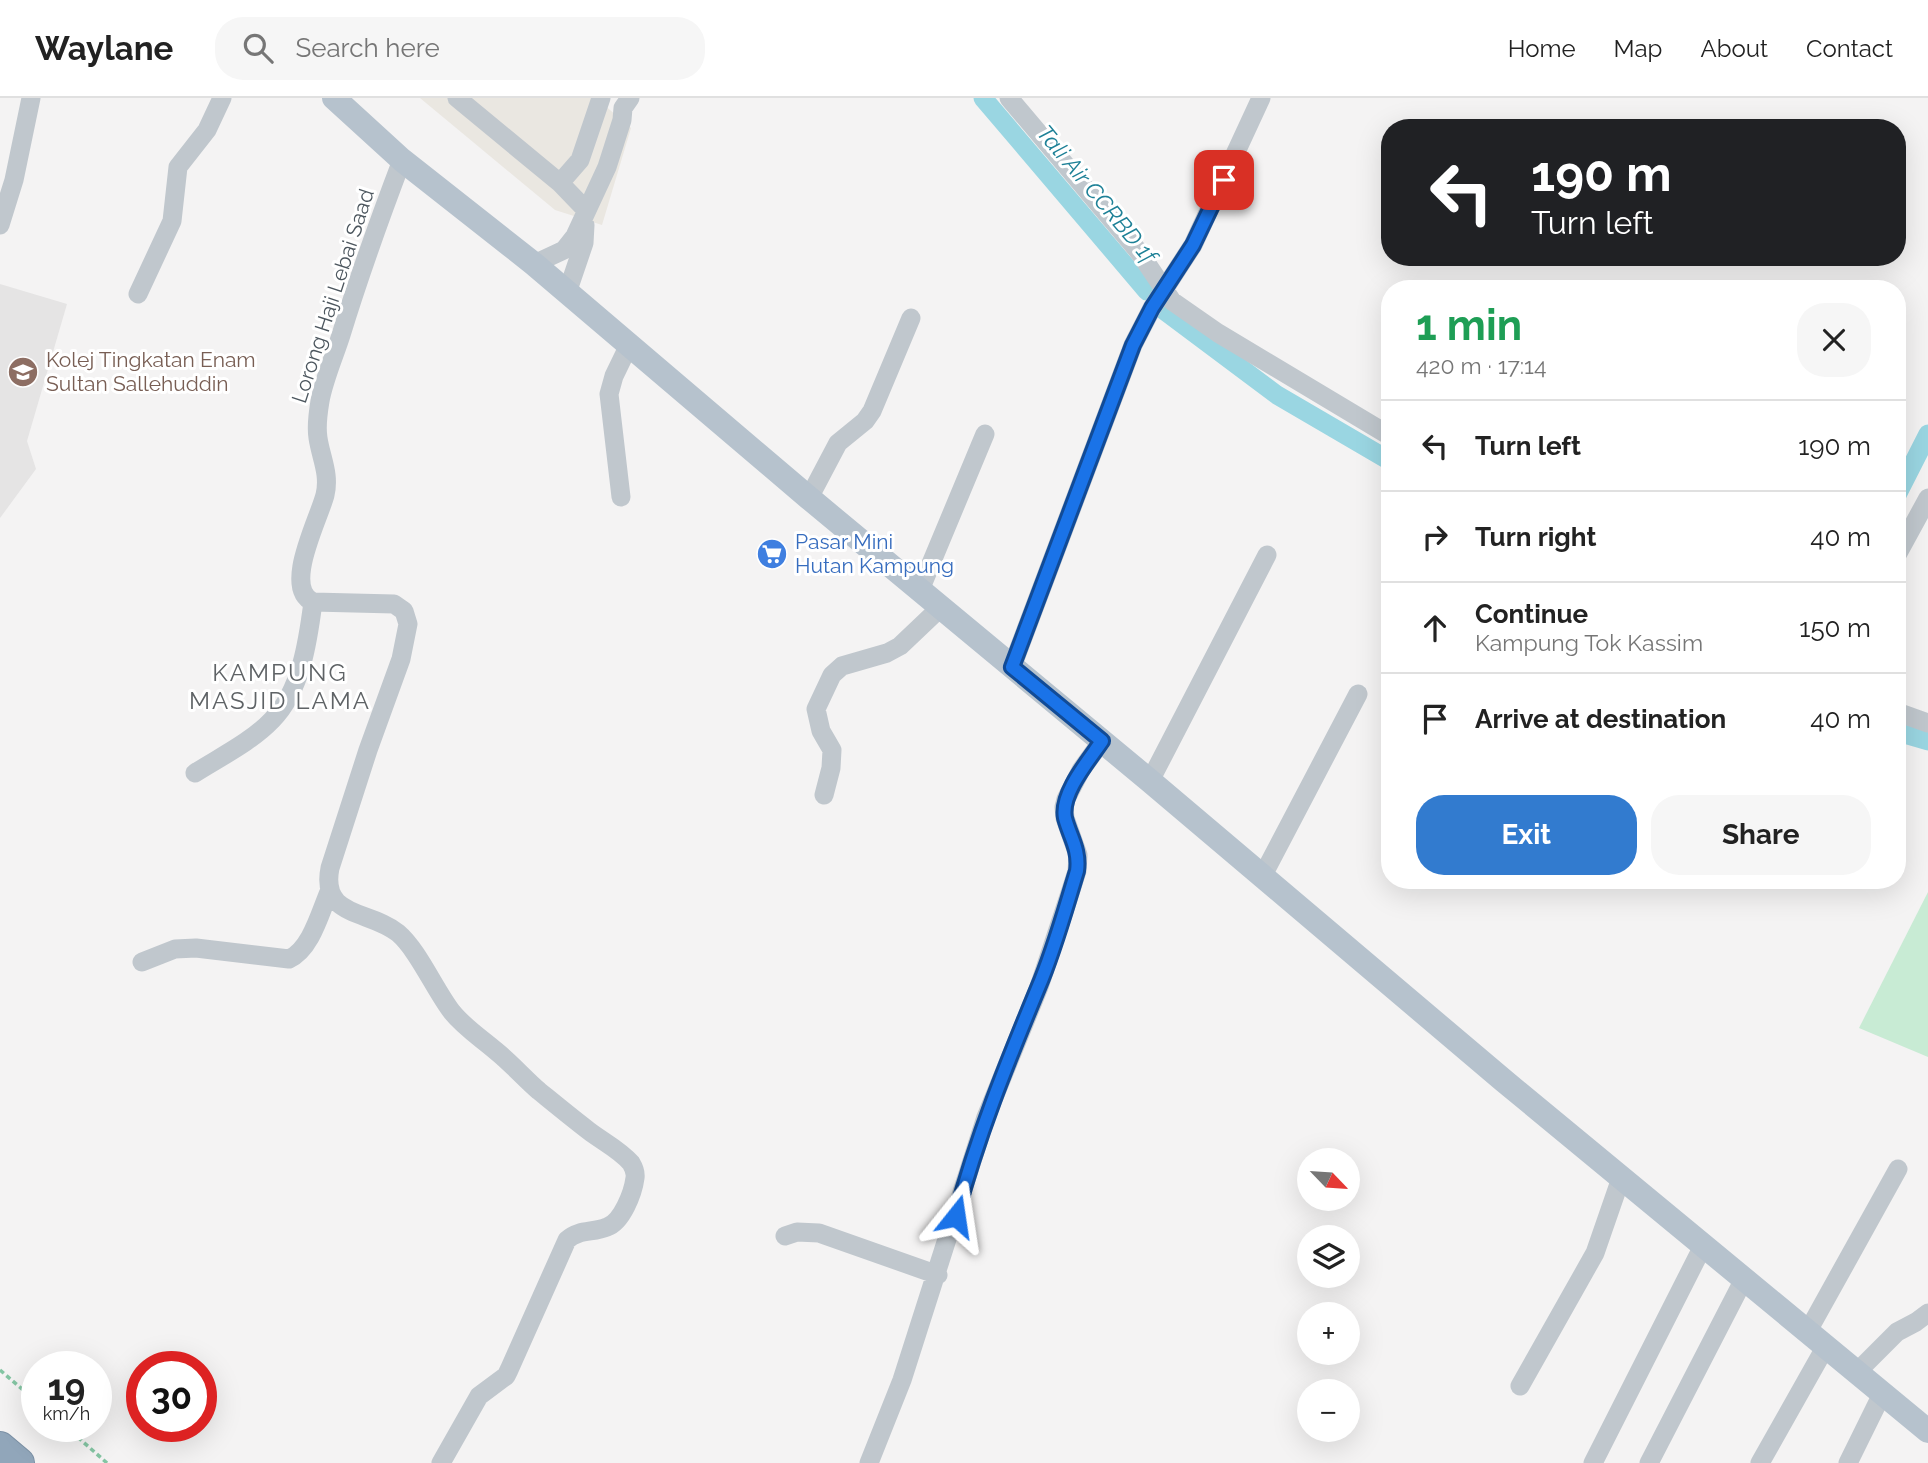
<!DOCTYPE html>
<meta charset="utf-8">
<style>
:root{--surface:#fff;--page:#f6f6f6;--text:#222;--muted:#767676;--line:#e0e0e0;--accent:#327bcf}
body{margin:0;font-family:Raleway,sans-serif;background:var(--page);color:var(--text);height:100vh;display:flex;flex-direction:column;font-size:26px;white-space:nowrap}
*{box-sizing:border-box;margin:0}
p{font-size:23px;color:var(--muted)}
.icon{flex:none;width:38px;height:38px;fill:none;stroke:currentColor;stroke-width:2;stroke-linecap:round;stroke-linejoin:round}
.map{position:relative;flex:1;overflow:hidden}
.sheet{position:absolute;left:1381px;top:182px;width:525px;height:609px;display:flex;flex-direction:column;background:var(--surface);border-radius:28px;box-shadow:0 7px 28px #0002}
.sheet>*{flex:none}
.banner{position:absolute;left:1381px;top:21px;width:525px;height:147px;border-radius:28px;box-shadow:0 7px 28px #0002;background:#202124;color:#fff;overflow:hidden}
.needle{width:46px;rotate:115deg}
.buttons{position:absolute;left:1297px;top:1050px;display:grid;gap:14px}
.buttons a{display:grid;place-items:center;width:63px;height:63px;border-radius:50%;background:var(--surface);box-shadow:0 7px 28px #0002;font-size:35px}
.speed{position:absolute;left:21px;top:1253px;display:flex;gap:14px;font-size:35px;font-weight:700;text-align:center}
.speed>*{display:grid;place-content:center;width:91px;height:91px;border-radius:50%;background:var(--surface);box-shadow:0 7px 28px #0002;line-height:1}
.speed small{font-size:18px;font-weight:400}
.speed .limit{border:10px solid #d22;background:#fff;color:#111}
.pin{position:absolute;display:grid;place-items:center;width:60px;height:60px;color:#fff;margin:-30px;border-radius:14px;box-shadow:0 4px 10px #0006}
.me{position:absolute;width:77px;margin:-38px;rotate:15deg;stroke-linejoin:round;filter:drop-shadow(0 0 5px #0008)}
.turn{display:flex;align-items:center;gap:24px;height:147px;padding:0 35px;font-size:32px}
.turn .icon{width:91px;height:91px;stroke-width:2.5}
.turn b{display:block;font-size:49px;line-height:60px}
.round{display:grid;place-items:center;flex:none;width:74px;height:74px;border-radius:28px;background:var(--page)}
.summary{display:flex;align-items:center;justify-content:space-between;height:119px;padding:0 35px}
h1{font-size:42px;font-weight:700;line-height:52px;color:#1e9e55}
.primary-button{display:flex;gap:14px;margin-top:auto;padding:14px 35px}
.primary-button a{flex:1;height:80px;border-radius:28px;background:var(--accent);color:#fff;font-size:28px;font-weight:700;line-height:80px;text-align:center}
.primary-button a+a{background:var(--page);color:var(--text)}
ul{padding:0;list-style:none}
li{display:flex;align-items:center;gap:21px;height:91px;padding:0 35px;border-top:2px solid var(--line)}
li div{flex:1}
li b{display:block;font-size:26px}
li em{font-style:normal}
header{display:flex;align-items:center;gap:42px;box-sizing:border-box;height:98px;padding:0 35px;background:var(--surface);border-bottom:2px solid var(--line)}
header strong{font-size:33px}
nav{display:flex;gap:38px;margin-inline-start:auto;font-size:24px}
.search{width:490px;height:63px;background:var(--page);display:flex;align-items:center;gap:18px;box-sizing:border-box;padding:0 24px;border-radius:28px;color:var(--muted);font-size:26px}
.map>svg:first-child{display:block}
.commercial{fill:#eae7e1}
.education{fill:#e5e4e4}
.green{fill:#c8ebd4}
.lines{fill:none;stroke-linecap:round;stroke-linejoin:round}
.canal{stroke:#9ad6e2;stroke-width:19}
.highway-casing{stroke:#7c91a6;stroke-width:32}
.path{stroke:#84c5a3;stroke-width:3.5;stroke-dasharray:5 3.5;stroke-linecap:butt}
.minor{stroke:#c0c7cd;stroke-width:19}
.major{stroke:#b6c2cd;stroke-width:24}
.highway{stroke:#91a6ba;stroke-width:30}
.route-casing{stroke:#114b97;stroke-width:18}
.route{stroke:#1a73e8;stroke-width:12}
.labels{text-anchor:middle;stroke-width:6;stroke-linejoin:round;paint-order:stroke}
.street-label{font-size:21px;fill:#4c565e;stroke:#fff}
.education-label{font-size:21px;fill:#785e54;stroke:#fff;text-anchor:start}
.shop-label{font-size:21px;fill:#366cbe;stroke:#fff;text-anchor:start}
.water-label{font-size:23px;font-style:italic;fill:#1e8197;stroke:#fff}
.quarter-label{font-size:24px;letter-spacing:2px;fill:#5f6366;stroke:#fff}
</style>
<header>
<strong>Waylane</strong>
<div class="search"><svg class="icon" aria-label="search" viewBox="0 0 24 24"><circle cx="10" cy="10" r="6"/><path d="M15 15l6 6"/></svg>Search here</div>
<nav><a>Home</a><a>Map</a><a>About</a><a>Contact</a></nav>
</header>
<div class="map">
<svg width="1928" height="1365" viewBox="0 0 1928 1365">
<rect width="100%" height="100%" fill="#f4f3f3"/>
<path class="commercial" d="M 420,0 L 596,0 L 631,30 L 602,127 L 555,112 Z"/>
<path class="education" d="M 0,186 L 67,206 L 27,343 L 36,371 L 0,420 Z"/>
<path class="green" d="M 1928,794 L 1928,959 L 1859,930 Z"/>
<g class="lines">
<path class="canal" d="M 983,0 L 1147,193
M 1162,211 L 1277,297 L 1390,363
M 1897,397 L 1928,336
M 1897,634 L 1928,643"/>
<g class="highway-casing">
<path id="highway" d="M 0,1349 L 19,1365"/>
</g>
<path class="path" d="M 0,1272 L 37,1304
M 65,1328 L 107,1365"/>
<path class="minor" d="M 457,0 L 560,85 L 586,112
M 1009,0 L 1139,154 L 1172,203 L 1218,235 L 1390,338
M 402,62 C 380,120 359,178 341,237 C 334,259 324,281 320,303 C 318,315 316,328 318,340 C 321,360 330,376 325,397 C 319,421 282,490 313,504 L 394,506 L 404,513 L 408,526 L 401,561 L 368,652 L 330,770 C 320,820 370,812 398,835 C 418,852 435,892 452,914 C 465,930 481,940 496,953 C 511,965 524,980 539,993 C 555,1006 572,1020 589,1033 C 602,1043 620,1052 631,1065 C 634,1070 636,1074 635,1080 C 633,1095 622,1124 607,1129 C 593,1135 579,1131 567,1142 L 509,1272 L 506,1278 L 479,1298 L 441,1365
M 560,85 L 580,62 L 601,0
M 0,127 L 14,82 L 31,0
M 534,166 L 564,152 L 575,138 L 607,69 L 622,22 L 623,10 L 630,0
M 567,195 L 584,145 L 585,127
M 138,196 L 172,123 L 178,69 L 207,32 L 222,0
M 621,399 L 609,296 L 614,278 L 629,247
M 809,400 L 838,345 L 865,323 L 872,313 L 911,220
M 1897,457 L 1928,400
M 920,492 L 985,336
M 1012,569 L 1133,247 L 1152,210 L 1193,147 L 1261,0
M 1897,614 L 1928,625
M 195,675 C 220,659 251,644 272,622 C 301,593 308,543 313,504
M 1150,683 L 1267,457
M 824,697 L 831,670 L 832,652 L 821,633 L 816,611 L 832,577 L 842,568 L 887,555 L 900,548 L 940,510
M 1262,779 L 1358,596
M 142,864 L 175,851 L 196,850 L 289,861 C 311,851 320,815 329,794
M 785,1138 L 797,1134 L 819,1135 L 938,1177
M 1808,1233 L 1898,1071
M 1856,1275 L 1897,1234 L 1916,1224 L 1928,1215
M 1520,1288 L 1595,1155 L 1621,1080
M 869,1365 L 902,1282 L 986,1019 L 1039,889 L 1071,792 L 1077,773 L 1078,757 L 1065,720 L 1064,709 L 1066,701 L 1081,672 L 1102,643
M 1593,1365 L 1703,1148
M 1649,1365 L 1744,1181
M 1760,1365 L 1826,1248
M 1848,1365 L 1882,1296"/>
<path class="major" d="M 334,0 L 402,62 L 534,166 L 809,400 L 1150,683 L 1503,982 L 1928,1333"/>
<use href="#highway" class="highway"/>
</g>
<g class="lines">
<g class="route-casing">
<path id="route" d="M 956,1118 C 977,1039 1007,965 1038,890 C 1054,853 1065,812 1077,773 C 1080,752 1070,739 1065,720 C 1060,696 1089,662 1102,643 L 1012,569 L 1133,247 L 1152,210 L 1193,147 L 1224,82"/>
</g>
<use href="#route" class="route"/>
</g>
<defs>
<g id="school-disc" transform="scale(1.575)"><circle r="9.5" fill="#8d6e63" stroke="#fff"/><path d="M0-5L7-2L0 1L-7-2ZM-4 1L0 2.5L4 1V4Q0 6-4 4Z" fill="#fff"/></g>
<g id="supermarket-disc" transform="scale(1.575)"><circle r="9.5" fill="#3f7fe0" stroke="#fff"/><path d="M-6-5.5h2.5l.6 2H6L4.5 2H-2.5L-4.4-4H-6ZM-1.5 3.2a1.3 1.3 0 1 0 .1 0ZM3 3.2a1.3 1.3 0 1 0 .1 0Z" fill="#fff"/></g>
</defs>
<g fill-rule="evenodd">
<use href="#school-disc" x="23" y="274"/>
<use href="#supermarket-disc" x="772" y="456"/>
</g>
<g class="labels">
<g class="street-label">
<text transform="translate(333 198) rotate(-72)" y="7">Lorong Haji Lebai Saad</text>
</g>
<g class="education-label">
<text x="46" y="269">Kolej Tingkatan Enam<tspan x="46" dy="24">Sultan Sallehuddin</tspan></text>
</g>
<g class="shop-label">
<text x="795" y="451">Pasar Mini<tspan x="795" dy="24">Hutan Kampung</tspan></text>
</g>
<g class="water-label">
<text transform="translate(1097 96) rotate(50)" y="8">Tali Air CCRBD 1f</text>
</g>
<g class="quarter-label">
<text x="280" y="583">KAMPUNG<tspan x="280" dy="28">MASJID LAMA</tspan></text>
</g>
</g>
</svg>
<div class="buttons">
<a><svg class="needle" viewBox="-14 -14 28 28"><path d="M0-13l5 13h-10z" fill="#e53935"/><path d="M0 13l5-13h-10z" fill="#767676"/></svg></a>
<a><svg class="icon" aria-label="layers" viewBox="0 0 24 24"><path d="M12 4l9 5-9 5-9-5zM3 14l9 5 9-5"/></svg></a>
<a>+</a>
<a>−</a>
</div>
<div class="speed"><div>19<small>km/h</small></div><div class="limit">30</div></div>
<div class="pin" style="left:1224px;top:82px;background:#d93025"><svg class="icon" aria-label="arrive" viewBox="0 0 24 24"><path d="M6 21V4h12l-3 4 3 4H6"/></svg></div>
<svg class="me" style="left:956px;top:1118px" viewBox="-20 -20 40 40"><path d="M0-17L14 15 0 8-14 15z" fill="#1a73e8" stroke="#fff" stroke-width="4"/></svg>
<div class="banner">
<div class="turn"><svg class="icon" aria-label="left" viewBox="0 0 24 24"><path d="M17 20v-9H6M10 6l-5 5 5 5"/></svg><div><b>190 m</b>Turn left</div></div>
</div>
<section class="sheet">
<div class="summary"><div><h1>1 min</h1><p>420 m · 17:14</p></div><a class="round"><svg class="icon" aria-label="close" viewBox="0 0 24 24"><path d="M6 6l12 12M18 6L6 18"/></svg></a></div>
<ul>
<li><svg class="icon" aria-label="left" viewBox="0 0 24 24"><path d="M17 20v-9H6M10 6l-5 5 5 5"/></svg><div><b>Turn left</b></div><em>190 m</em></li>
<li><svg class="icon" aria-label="right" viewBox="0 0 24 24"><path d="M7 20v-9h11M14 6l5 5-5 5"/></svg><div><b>Turn right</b></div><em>40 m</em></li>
<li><svg class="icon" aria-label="ahead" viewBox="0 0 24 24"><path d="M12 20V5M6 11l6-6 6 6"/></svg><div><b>Continue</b><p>Kampung Tok Kassim</p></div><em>150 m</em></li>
<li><svg class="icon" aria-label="arrive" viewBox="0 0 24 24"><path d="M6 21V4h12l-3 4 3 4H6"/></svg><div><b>Arrive at destination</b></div><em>40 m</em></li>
</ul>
<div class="primary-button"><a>Exit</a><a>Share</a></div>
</section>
</div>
